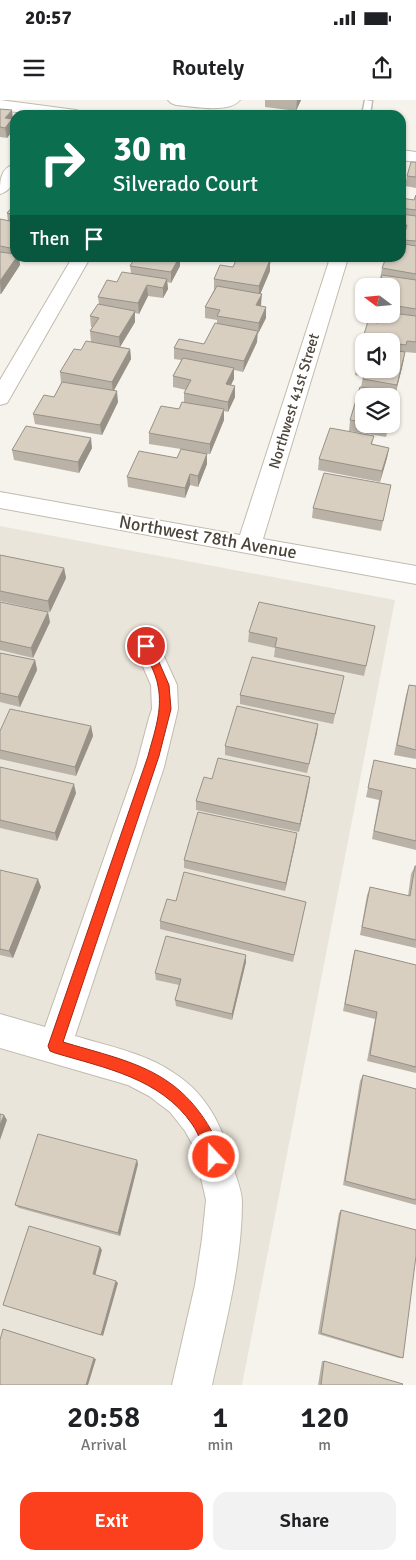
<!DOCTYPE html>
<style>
:root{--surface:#fff;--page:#f2f2f2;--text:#202124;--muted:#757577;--accent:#fc3f1d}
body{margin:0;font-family:Signika,sans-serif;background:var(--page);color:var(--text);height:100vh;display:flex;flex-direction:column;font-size:19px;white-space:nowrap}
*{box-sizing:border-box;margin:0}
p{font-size:16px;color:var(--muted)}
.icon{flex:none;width:28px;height:28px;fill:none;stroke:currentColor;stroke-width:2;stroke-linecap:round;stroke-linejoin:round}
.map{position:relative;height:1285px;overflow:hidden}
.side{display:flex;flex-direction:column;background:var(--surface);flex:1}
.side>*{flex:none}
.guide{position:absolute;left:10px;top:10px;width:396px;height:152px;border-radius:15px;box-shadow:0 1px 4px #0004;background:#0b6e4f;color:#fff;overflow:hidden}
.needle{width:32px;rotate:286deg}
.buttons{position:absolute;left:355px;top:178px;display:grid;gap:10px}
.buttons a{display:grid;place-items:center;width:45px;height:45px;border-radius:10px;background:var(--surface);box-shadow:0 1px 4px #0004;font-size:25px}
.pin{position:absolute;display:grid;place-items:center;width:42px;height:42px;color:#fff;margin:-21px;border:2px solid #fff;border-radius:50%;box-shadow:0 1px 5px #0007}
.me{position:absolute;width:55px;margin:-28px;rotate:339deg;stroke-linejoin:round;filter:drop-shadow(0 0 4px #0008)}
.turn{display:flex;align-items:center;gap:18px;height:105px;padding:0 20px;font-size:22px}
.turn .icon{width:65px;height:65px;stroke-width:2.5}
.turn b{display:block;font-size:35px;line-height:42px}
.then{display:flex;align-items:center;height:48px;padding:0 20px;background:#0003;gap:10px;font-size:19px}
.eta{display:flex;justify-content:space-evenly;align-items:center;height:85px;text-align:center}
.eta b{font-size:30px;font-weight:600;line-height:35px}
.action{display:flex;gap:10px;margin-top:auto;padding:10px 20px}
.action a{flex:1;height:58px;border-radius:15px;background:var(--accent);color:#fff;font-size:20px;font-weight:600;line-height:58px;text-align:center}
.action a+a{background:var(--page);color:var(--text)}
.status{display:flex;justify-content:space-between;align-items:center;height:35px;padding:0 25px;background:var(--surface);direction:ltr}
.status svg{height:14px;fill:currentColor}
header{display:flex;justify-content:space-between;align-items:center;height:65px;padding:0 20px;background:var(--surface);font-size:22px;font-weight:600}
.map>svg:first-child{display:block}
.residential{fill:#eae5da}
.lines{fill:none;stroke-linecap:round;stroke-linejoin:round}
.service-casing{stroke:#c2bbae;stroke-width:3}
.minor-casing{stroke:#c2bbae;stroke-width:2}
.service{fill:#fff;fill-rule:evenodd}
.minor{fill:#fff;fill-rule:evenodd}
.wall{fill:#bab2a6;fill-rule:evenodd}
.shaded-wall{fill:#979187}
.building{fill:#d8cfc1;stroke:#979187}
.route{fill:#fc3f1d;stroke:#a42913}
.labels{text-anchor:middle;stroke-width:4.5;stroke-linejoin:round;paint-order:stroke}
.far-street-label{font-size:15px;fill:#4b4439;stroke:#fff}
.street-label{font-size:18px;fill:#4b4439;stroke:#fff}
</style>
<div class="status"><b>20:57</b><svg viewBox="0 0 49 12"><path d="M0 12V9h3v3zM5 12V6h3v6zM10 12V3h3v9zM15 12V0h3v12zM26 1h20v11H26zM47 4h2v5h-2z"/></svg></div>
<header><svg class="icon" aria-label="menu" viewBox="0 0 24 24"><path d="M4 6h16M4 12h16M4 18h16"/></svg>Routely<svg class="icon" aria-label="share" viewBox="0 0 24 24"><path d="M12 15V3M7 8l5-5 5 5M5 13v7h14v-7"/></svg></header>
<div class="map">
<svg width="416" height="1285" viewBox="0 0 416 1285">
<rect width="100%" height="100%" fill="#f6f3ec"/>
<path class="residential" d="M 0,426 L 395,500 L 242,1285 L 0,1285 Z"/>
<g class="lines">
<g class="service-casing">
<path id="service" d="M 365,0 L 372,1 L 370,15 L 362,15 Z"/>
</g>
<g class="minor-casing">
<path id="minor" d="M 0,0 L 76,10 L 81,12 L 84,15 L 41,15 L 0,10 Z
M 168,0 L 240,0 C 229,14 192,6 176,5 L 171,3 Z
M 401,50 L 416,52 L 416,62 L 401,60 Z
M 15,64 C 15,77 14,90 0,94 C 0,81 0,68 15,64 Z
M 72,158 L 90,158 L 10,298 L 7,303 L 0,305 L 0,280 Z
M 330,158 L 348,158 L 263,439 L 416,466 L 416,484 L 0,408 L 0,392 L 240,435 Z
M 147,536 L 156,539 L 177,585 L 178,609 L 164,667 L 75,936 C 108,946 145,953 174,973 C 210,996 225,1032 235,1073 C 238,1082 242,1093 242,1102 C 242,1164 225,1225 212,1285 L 172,1285 L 195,1185 L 202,1139 L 206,1100 L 194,1047 L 185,1031 L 170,1012 L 149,996 L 128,985 L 0,948 L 0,914 L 45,927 L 136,667 L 149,618 L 152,609 L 151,585 L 134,546 L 138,539 Z"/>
</g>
<use href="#service" class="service"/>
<use href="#minor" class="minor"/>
</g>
<path class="wall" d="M 265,0 L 301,0 L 296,11 L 265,7 Z
M 0,9 L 13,21 L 14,29 L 7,38 L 0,37 Z
M 416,62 L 416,88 L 405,86 L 407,76 Z
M 416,95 L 416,253 L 405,252 L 403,263 L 396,292 L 394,303 L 364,296 L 364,324 L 389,324 L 386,337 L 349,331 L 350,320 L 361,287 L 363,277 L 355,275 L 357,265 L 361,248 L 363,238 L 378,223 L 391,214 L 391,186 L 380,179 L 382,168 L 398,159 L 401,151 L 404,136 L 401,135 L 401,99 L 414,100 ZM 364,241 L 391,241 L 391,269 L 364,269 Z
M 15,104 L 15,158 L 28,158 L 25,161 L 19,160 L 20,165 L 1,194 L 0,194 L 0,119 L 8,121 L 7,113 Z
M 125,158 L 182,158 L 180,162 L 180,166 L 171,183 L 167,182 L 168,189 L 163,198 L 148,196 L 139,214 L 135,213 L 135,222 L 120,247 L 130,249 L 131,259 L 114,290 L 118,302 L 102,335 L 35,324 L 33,314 L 54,297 L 61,283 L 60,272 L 81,250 L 106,245 L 91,242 L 90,231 L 92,227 L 91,227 L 90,216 L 99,204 L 98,197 L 117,182 L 131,173 L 130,166 L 133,162 L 126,160 Z
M 237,158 L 273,158 L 270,164 L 270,171 L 260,194 L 261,205 L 260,206 L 266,218 L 257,234 L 257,242 L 243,272 L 234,270 L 234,279 L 230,285 L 235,286 L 235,297 L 228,312 L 224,311 L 224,320 L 210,354 L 207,354 L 207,364 L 198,387 L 190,385 L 185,398 L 128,387 L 127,377 L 177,358 L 181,349 L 149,344 L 149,333 L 179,309 L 184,302 L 184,293 L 186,290 L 173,287 L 173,276 L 181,260 L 174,259 L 174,248 L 204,244 L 217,224 L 217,220 L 205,218 L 205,207 L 214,190 L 214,179 L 233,167 Z
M 374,336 L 372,344 L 389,348 L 387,358 L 380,382 L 318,370 L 319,359 Z
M 92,348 L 79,373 L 14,360 L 12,350 Z
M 391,385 L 381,431 L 312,418 L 313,408 Z
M 0,455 L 64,468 L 66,478 L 50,512 L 0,501 Z
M 0,502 L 50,522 L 33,558 L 0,550 Z
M 375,526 L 364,576 L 274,557 L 275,548 L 248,542 L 249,532 Z
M 0,553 L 35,560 L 37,570 L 20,607 L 0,602 Z
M 344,576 L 333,624 L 240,604 L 240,595 Z
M 409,585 L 416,586 L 416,659 L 394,655 L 406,595 Z
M 318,624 L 307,673 L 225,655 L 225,646 Z
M 91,626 L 93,636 L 76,676 L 0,659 L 0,631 Z
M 374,660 L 416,669 L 416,750 L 372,739 L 379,700 L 366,697 Z
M 0,667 L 76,693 L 57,741 L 0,728 Z
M 310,677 L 299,732 L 196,710 L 196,701 L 212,679 Z
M 297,733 L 285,791 L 184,768 L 184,760 Z
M 415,766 L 416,766 L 416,848 L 360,835 L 367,795 L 370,787 L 408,796 L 411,774 Z
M 0,770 L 41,787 L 13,858 L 0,855 Z
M 176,801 L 306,802 L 293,862 L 160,829 L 160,821 Z
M 355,850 L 416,865 L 416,973 L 367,961 L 375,919 L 343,911 L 353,857 Z
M 246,862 L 232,920 L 176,906 L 175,900 L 179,885 L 156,880 L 155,873 Z
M 363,975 L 416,989 L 416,1105 L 343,1085 L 360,981 Z
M 138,1064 L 120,1136 L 19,1108 L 15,1105 Z
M 341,1110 L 403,1258 L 399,1258 L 318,1234 L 339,1113 Z
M 322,1261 L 324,1261 L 402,1285 L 318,1285 Z"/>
<path class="shaded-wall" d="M 297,0 L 301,0 L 296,11 Z
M 12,10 L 14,29 L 7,38 L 5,28 L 5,18 Z
M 16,158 L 19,158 L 20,165 L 1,194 L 0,181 Z
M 178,158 L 182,158 L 180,162 L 180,166 L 171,183 L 171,172 Z
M 270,160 L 270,171 L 259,197 L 259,186 Z
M 167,179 L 168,189 L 163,198 L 163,188 Z
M 147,185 L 148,196 L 139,214 L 138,203 Z
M 262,194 L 261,205 L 255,216 L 256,205 Z
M 266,207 L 266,218 L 258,234 L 259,223 Z
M 135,211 L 135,222 L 120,247 L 119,237 Z
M 258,231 L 257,242 L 243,272 L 244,261 Z
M 130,249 L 131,259 L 113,292 L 112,282 Z
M 405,252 L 403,263 L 395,295 L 397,285 Z
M 234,268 L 234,279 L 226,295 L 226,284 Z
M 235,286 L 235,297 L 228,312 L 228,302 Z
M 117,291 L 118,302 L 102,335 L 100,325 Z
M 224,309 L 224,320 L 210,354 L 210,344 Z
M 91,338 L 92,348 L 79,373 L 78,362 Z
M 389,348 L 387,358 L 380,382 L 382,371 Z
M 207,354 L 207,364 L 198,387 L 198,376 Z
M 190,374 L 190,385 L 185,398 L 185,388 Z
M 64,468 L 66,478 L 50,512 L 48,501 Z
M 48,512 L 50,522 L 33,558 L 31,548 Z
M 35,560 L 37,570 L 20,607 L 18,597 Z
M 318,624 L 317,633 L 307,673 L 309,664 Z
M 91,626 L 93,636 L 76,676 L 75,667 Z
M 310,677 L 309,686 L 299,732 L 300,724 Z
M 74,684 L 76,693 L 57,741 L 55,733 Z
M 297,733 L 296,741 L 285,791 L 286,783 Z
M 38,779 L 41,787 L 13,858 L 9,851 Z
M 246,855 L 246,862 L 232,920 L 232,914 Z
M 4,1015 L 7,1020 L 0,1040 L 0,1025 Z
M 137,1060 L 138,1064 L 120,1136 L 118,1133 Z
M 100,1147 L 102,1150 L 95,1176 L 93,1174 Z
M 116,1181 L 118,1183 L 103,1236 L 101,1235 Z
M 3,1229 L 96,1259 L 88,1285 L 86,1285 Z"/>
<path class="building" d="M 0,9 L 12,10 L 5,18 L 12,19 L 5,28 L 0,27 Z
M 411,62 L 416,62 L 416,77 L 407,76 Z
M 416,95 L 416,110 L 401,108 L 401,98 L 414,100 Z
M 15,104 L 15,115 L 7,113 Z
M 401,114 L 416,116 L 416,141 L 403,140 L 407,125 L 401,124 Z
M 0,119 L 15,122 L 15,149 L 0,146 Z
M 404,144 L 416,146 L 416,174 L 382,168 L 386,158 L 398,159 L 399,158 L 401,158 L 401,151 Z
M 0,152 L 15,154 L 15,158 L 16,158 L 0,181 Z
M 135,158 L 179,158 L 171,172 L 130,166 Z
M 237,158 L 252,158 L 270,160 L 259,186 L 214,179 L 220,165 L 233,167 Z
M 122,172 L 167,179 L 163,188 L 147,185 L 138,203 L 98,197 L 107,180 L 117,182 Z
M 382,175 L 416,180 L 416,209 L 391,205 L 391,186 L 379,186 Z
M 217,186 L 262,194 L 256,205 L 266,207 L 259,223 L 217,216 L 220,210 L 205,207 Z
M 98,204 L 135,211 L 119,237 L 90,231 L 99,218 L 90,216 Z
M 391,213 L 416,216 L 416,242 L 407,241 L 406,245 L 391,243 L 391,241 L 381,241 L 363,238 L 368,221 L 378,223 L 381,214 L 391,214 Z
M 215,223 L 258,231 L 244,261 L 174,248 L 179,239 L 204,244 Z
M 86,241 L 130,249 L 112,282 L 60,272 L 74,249 L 81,250 Z
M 362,246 L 364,246 L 364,266 L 357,265 Z
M 391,250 L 405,252 L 397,285 L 363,279 L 366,269 L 391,269 Z
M 183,258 L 234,268 L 226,284 L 235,286 L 228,302 L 184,293 L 191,280 L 173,276 Z
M 62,282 L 117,291 L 100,325 L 33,314 L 44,295 L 54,297 Z
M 360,287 L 396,292 L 391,313 L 391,296 L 364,296 L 364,322 L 350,320 Z
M 182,302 L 224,309 L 210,344 L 149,333 L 161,306 L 179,309 Z
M 371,324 L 389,324 L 388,327 Z
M 26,326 L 91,338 L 78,362 L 12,350 Z
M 330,328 L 374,336 L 371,344 L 389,348 L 382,371 L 319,359 Z
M 181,349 L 207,354 L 198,376 L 190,374 L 185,388 L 127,377 L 139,351 L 177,358 Z
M 324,373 L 391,385 L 383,421 L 313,408 Z
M 0,455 L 64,468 L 48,501 L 0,491 Z
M 0,502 L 48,512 L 31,548 L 0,541 Z
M 259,502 L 375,526 L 366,566 L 275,547 L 277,538 L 249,532 Z
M 0,553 L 35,560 L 18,597 L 0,593 Z
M 252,557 L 344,576 L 335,614 L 240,595 Z
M 409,585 L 416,586 L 416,650 L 397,645 Z
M 237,606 L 318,624 L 309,664 L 225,646 Z
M 10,609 L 91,626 L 75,667 L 0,650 L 0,631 Z
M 218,658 L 310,677 L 300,724 L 196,701 L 204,677 L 212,679 Z
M 374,660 L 416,669 L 416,741 L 374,731 L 382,691 L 368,688 Z
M 0,667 L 74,684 L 55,733 L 0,720 Z
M 198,712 L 297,733 L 286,783 L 184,760 Z
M 415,766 L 416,766 L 416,840 L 362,827 L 370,787 L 410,796 Z
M 0,770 L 38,779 L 9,851 L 0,849 Z
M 184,772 L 306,802 L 294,855 L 160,821 L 167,799 L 176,801 Z
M 166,836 L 246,855 L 232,914 L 175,900 L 181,879 L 155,873 Z
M 355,850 L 416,865 L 416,967 L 370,955 L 377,912 L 345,904 Z
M 363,975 L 416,989 L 416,1100 L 345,1081 Z
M 0,1014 L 4,1015 L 0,1025 Z
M 38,1034 L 137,1060 L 118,1133 L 15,1105 Z
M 341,1110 L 416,1130 L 416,1156 L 403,1258 L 321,1233 Z
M 29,1126 L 100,1147 L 93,1174 L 116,1181 L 101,1235 L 3,1205 Z
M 3,1229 L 94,1258 L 86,1285 L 0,1285 L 0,1240 Z
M 324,1261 L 403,1284 L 402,1285 L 321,1285 Z"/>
<path class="route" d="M 146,542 L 152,546 L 169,585 L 171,609 L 159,656 L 63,942 C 126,961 176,968 211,1030 C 216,1039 224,1052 219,1062 L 214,1064 L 209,1062 C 204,1049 200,1036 192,1024 C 160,978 105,968 55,953 L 50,951 L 48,946 L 148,656 C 154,633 163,610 158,586 C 156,573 147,558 141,546 Z"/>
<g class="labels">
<g class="far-street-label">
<text transform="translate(294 301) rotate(-73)" y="5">Northwest 41st Street</text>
</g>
<g class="street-label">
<text transform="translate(208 437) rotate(10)" y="6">Northwest 78th Avenue</text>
</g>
</g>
</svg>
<div class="buttons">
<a><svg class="needle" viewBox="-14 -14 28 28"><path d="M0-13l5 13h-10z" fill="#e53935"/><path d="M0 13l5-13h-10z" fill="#757577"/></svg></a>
<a><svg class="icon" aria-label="sound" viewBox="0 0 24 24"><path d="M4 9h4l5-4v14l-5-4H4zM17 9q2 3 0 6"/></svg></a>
<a><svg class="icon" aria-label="layers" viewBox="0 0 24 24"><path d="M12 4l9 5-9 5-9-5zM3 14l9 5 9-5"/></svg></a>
</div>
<div class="pin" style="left:146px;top:546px;background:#d93025"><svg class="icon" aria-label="arrive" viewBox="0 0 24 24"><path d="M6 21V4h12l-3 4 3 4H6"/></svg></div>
<svg class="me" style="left:214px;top:1057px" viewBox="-20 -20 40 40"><circle r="17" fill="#fc3f1d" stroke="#fff" stroke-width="3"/><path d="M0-11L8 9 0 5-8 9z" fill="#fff"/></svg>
<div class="guide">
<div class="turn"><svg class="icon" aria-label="right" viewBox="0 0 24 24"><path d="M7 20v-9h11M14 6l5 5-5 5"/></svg><div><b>30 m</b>Silverado Court</div></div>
<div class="then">Then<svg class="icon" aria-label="arrive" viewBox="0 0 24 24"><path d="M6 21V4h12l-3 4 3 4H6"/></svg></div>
</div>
</div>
<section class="side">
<div class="eta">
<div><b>20:58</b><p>Arrival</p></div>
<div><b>1</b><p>min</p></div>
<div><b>120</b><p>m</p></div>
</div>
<div class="action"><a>Exit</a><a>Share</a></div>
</section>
